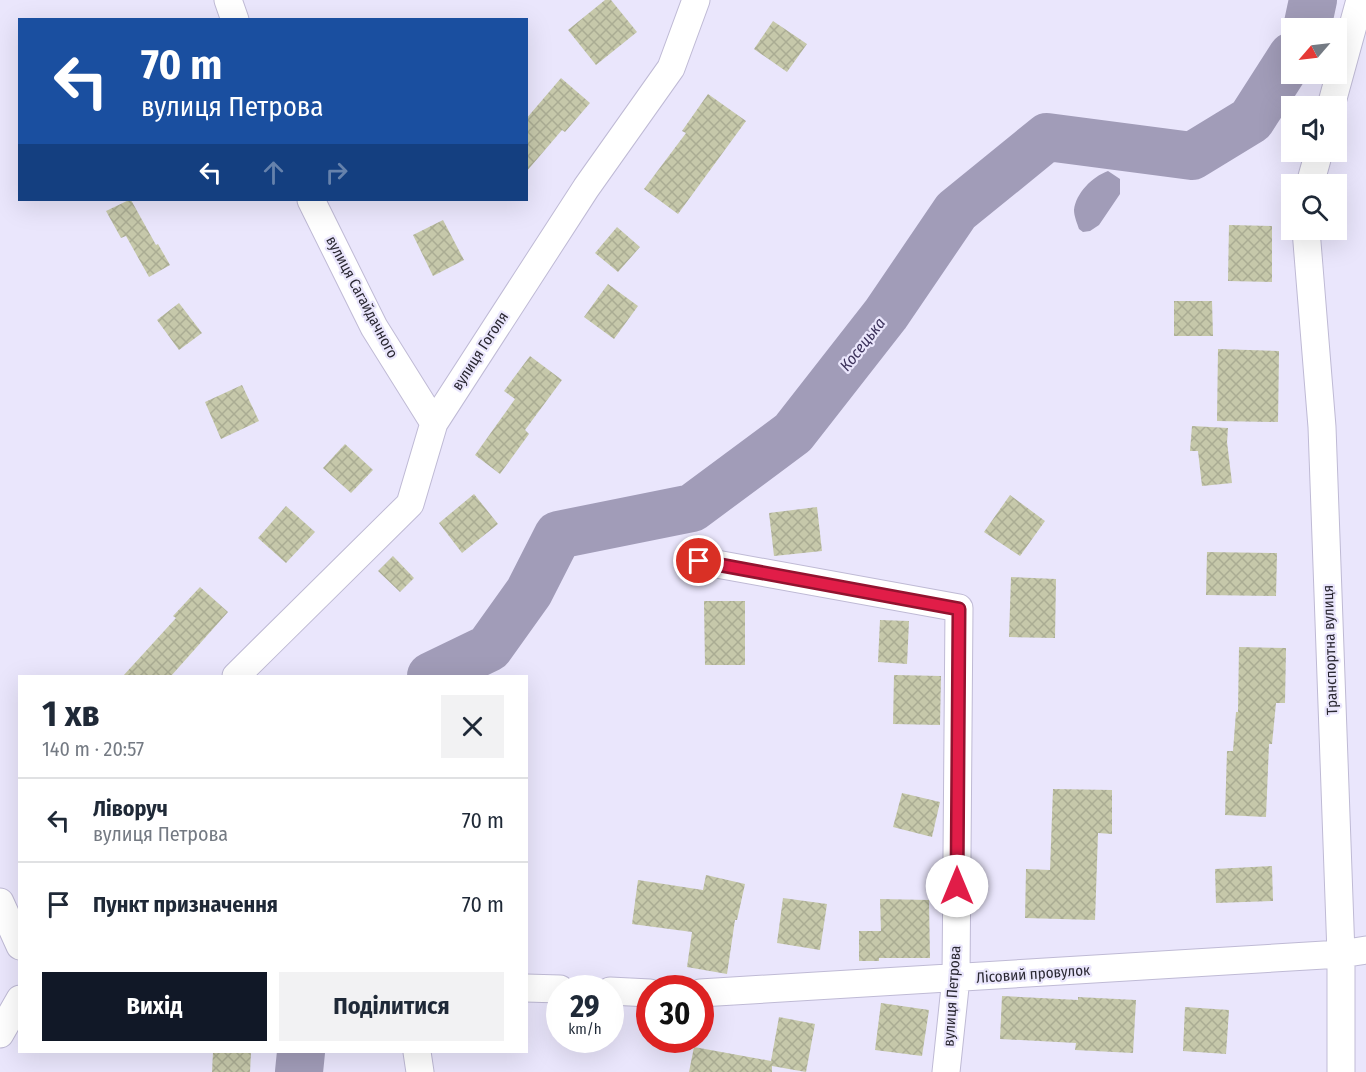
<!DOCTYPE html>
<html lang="uk">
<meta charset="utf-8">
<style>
:root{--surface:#fff;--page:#f2f2f3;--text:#1f2937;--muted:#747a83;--line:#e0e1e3;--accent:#111827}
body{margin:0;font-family:"Fira Sans Condensed",sans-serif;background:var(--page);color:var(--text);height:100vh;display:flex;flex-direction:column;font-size:22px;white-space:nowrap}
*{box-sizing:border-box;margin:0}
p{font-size:20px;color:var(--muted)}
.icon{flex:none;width:33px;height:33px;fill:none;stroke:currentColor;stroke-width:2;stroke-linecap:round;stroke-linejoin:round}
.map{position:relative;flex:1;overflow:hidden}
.details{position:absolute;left:18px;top:675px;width:510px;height:378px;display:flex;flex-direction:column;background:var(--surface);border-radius:0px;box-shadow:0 6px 24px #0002}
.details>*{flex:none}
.banner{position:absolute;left:18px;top:18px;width:510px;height:183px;border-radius:0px;box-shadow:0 6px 24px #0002;background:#1a4fa0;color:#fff;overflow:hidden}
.needle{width:39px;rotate:242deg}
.fabs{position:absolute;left:1281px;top:18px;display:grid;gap:12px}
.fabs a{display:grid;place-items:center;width:66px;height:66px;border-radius:0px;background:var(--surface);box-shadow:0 6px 24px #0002;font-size:30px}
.speed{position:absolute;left:546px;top:975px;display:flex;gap:12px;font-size:30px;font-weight:700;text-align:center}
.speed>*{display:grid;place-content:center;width:78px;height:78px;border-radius:50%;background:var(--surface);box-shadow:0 6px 24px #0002;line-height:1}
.speed small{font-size:15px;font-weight:400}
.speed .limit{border:9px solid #d22;background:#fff;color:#111}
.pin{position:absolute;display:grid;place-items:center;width:51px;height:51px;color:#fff;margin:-26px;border:3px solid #fff;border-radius:50%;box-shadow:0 2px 6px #0007}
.me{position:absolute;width:66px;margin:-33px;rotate:0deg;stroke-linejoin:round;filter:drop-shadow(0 0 4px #0008)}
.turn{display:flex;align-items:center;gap:21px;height:126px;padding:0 24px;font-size:27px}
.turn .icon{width:78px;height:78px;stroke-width:2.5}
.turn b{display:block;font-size:42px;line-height:51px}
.lanes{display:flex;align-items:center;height:57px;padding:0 24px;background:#0003;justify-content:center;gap:30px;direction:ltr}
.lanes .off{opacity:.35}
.round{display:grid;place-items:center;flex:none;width:63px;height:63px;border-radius:0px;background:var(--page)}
.summary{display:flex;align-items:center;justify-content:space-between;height:102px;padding:0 24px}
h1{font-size:36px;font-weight:700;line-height:45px}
.button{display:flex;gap:12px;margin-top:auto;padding:12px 24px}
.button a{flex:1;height:69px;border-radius:0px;background:var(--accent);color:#fff;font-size:24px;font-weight:700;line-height:69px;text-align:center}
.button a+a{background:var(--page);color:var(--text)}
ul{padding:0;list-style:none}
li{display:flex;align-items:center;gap:18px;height:84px;padding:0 24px;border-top:2px solid var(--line)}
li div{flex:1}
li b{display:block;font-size:22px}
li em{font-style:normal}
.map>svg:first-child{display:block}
.water{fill:#a19cb8}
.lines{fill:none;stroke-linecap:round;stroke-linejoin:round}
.river{stroke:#a19cb8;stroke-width:48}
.building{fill:url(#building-cross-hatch)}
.minor-casing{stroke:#bfbad5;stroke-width:29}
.minor{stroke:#fff;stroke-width:27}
.route-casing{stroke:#92132f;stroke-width:15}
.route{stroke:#e11d48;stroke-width:10}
.labels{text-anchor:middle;stroke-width:4.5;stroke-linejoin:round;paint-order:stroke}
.street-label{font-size:15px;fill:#2a2832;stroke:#eae6fc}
.water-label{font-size:16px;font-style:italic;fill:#3b315a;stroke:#eae6fc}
</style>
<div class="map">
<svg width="1366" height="1072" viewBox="0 0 1366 1072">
<defs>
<pattern id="building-cross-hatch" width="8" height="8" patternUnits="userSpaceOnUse" patternTransform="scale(1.5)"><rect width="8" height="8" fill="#c6c8aa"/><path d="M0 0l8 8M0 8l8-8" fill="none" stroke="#aaac93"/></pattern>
</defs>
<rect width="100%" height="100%" fill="#eae6fc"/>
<path class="water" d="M 1108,171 L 1120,179 L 1120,194 L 1099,225 L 1090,231 L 1083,232 L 1079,229 C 1077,223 1074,216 1074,210 C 1076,193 1092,177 1108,171 Z"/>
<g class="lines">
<path class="river" d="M 1307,28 L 1313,0
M 431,676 L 489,648 L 529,592 L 558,535 L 692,508 L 793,433 L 886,314 L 956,211 L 1047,137 L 1192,156 L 1251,120 L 1292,56
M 299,1072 L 301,1052"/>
</g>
<path class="building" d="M 605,0 L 611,0 L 637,32 L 596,65 L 568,30 Z
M 773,21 L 807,44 L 787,72 L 754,49 Z
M 561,78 L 590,103 L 565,132 L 562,130 L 526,172 L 526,119 Z
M 708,94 L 746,121 L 678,214 L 644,189 L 686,133 L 682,131 Z
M 129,200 L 131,200 L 156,245 L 158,244 L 170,265 L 149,277 L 126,236 L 121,238 L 106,211 Z
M 443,220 L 464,260 L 433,276 L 413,235 Z
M 1229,225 L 1272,226 L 1272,282 L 1228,281 Z
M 617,227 L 640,247 L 618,272 L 595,253 Z
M 608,284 L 638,306 L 614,339 L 584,317 Z
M 1174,301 L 1212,301 L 1213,336 L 1174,336 Z
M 179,303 L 202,333 L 179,350 L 157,320 Z
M 1218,349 L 1279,351 L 1278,422 L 1217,421 Z
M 530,356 L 562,380 L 525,430 L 529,434 L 500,474 L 475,455 L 515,399 L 504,391 Z
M 242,385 L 259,421 L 221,439 L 205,402 Z
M 1192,426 L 1228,428 L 1227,442 L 1232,483 L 1202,486 L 1198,451 L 1190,451 Z
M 345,444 L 373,470 L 351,493 L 323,468 Z
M 474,494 L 498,524 L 462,553 L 439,523 Z
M 1010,495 L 1045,521 L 1020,556 L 984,532 Z
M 286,506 L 315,532 L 286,563 L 258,538 Z
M 817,507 L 822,551 L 774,556 L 769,513 Z
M 1207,552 L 1277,553 L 1276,596 L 1206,595 Z
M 393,556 L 414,578 L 400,592 L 378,571 Z
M 1011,577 L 1056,579 L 1055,638 L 1009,637 Z
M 200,587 L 228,612 L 171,676 L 123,676 L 176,618 L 173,616 Z
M 704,601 L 745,601 L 745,665 L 705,665 Z
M 880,620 L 909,621 L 907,664 L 878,662 Z
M 1239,647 L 1286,648 L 1285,703 L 1276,703 L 1272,744 L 1269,744 L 1266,817 L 1225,815 L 1227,751 L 1233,751 L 1236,712 L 1238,712 Z
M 894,675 L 941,676 L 940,725 L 893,724 Z
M 1053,789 L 1112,790 L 1112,834 L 1098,833 L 1095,920 L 1025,918 L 1026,869 L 1050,870 Z
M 902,793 L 940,802 L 932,837 L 893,827 Z
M 1272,866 L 1273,901 L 1216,903 L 1215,869 Z
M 706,875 L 745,884 L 737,920 L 735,920 L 727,974 L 687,967 L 692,932 L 632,924 L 638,880 L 703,890 Z
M 783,898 L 827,904 L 820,950 L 777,943 Z
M 880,899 L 929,900 L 930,958 L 879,958 L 879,961 L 859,961 L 859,931 L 881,931 Z
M 1002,996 L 1078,1000 L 1078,997 L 1136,1000 L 1133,1053 L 1075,1050 L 1076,1043 L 1000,1039 Z
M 881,1003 L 929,1010 L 922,1056 L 875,1050 Z
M 1185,1007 L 1229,1010 L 1226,1054 L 1183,1051 Z
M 779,1017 L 815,1024 L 806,1072 L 772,1066 L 772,1072 L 689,1072 L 694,1047 L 771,1061 Z
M 213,1052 L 251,1052 L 250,1072 L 212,1072 Z"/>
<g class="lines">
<g class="minor-casing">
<path id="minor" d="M 228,0 L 235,20
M 1331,106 L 1360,0
M 1310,184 L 1319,152
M 311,200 L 374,327 L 434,423
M 1306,230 L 1322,427 L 1341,954 L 1341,1072
M 700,561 L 959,608 L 956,978 L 946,1072
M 236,676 L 410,504 L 434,423 L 586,188 L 671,68 L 696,0
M 0,902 L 20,946
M 526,988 L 560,989
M 610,991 L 650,993
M 700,993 L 1341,954 L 1366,950
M 0,1034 L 20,999
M 417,1052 L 420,1072"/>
</g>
<use href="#minor" class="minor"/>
</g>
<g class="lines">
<g class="route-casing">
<path id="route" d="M 699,561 L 959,609 L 957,886"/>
</g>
<use href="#route" class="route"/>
</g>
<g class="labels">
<g class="street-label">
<text transform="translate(362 297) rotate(62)" y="5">вулиця Сагайдачного</text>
<text transform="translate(480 351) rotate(-57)" y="5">вулиця Гоголя</text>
<text transform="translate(1330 650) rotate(-92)" y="5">Транспортна вулиця</text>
<text transform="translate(1033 974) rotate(-4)" y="5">Лісовий провулок</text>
<text transform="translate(952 996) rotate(-86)" y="5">вулиця Петрова</text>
</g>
<g class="water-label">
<text transform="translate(862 344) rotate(-52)" y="6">Косецька</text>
</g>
</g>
</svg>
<div class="fabs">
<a><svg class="needle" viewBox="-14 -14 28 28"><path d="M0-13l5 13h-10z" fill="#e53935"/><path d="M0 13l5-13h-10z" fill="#747a83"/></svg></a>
<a><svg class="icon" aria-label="sound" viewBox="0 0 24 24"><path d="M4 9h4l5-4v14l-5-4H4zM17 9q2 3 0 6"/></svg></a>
<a><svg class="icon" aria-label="search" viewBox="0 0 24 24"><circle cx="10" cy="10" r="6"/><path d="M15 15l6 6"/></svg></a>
</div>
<div class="speed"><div>29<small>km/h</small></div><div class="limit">30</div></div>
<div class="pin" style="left:699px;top:561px;background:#d93025"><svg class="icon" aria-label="arrive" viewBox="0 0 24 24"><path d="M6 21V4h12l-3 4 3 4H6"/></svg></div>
<svg class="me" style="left:957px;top:886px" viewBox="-20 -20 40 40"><circle r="19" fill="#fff"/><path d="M0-13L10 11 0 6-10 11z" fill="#e11d48"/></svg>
<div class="banner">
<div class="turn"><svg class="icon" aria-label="left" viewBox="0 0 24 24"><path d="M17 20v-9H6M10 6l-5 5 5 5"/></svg><div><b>70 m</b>вулиця Петрова</div></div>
<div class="lanes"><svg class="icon" aria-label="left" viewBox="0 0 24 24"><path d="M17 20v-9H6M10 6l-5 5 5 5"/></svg><svg class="icon off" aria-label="ahead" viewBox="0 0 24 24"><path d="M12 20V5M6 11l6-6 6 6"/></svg><svg class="icon off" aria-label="right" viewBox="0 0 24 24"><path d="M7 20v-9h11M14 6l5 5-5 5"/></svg></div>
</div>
<section class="details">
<div class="summary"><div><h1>1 хв</h1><p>140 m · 20:57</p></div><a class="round"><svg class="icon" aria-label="close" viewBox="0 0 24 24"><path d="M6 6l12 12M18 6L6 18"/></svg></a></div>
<ul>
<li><svg class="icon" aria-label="left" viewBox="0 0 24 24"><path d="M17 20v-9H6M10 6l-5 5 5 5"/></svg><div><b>Ліворуч</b><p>вулиця Петрова</p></div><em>70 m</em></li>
<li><svg class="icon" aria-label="arrive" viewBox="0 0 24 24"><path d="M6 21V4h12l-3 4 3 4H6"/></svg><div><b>Пункт призначення</b></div><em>70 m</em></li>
</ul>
<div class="button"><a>Вихід</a><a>Поділитися</a></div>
</section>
</div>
